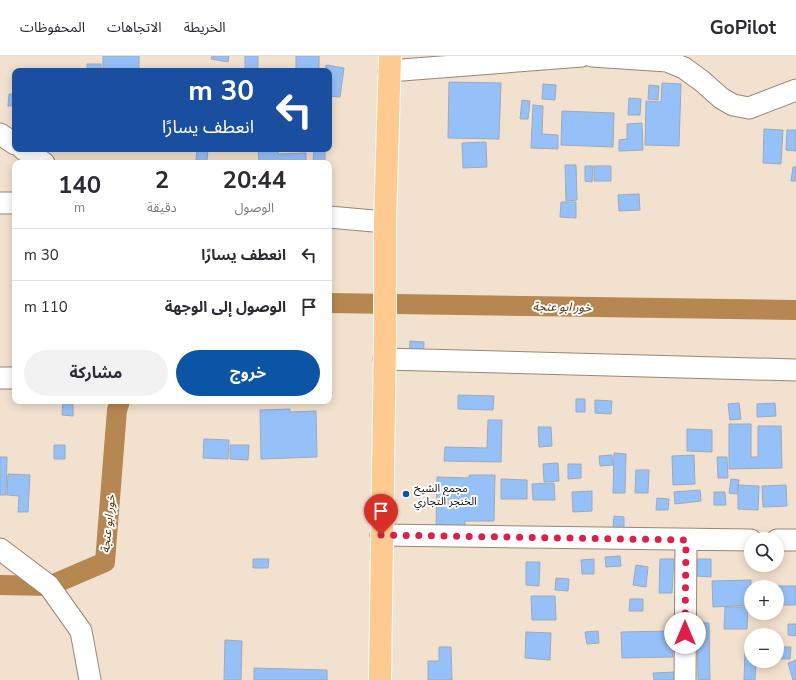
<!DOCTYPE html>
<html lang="ar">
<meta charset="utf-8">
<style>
:root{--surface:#fff;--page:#f2f2f3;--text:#2b2b33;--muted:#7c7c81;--line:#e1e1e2;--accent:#0a55a4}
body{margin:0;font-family:"Nunito Sans","Noto Sans Arabic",sans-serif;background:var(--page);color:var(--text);direction:rtl;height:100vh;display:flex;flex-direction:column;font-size:15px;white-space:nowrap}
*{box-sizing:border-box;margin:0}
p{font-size:13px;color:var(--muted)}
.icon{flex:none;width:22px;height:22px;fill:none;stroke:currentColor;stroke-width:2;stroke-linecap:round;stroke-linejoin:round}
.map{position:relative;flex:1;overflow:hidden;direction:ltr}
.sheet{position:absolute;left:12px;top:104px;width:320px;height:244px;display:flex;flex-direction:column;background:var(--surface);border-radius:8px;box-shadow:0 2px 10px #0003;direction:rtl}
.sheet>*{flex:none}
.hud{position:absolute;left:12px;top:12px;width:320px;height:84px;border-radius:8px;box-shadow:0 2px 10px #0003;direction:rtl;background:#1a4fa0;color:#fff;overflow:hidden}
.tools{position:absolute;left:744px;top:476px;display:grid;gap:8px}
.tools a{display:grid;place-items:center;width:40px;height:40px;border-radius:50%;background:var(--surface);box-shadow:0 2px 10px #0003;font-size:20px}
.pin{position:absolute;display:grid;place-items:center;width:34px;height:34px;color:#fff;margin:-41px -17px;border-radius:50% 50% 50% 0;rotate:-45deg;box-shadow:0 0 4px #0007}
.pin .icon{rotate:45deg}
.me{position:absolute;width:44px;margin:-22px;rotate:0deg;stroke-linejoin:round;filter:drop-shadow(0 0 3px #0008)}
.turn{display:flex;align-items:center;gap:14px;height:84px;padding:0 12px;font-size:18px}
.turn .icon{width:52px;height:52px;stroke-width:2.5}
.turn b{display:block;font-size:28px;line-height:34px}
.eta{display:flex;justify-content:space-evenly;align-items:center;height:68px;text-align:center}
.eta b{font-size:24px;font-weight:700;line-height:28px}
.primary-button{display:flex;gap:8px;margin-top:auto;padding:8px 12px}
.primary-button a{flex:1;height:46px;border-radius:24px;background:var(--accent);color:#fff;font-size:16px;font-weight:700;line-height:46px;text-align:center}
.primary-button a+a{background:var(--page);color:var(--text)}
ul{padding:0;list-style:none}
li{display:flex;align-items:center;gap:12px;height:52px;padding:0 12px;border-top:1px solid var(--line)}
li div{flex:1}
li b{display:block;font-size:15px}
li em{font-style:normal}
header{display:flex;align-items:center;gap:24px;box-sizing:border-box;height:56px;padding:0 20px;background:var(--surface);border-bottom:1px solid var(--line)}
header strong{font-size:19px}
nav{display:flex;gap:22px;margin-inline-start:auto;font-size:14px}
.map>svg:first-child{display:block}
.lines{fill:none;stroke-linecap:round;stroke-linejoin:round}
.canal{stroke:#b68751;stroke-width:20}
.building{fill:#96c1f8;stroke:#9ba9bb}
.minor-casing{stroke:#968776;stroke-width:23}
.highway-casing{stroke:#fff;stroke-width:24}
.minor{stroke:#fff;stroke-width:21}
.highway{stroke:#ffca90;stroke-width:22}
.route{stroke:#e11d48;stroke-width:7;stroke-dasharray:0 12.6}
.poi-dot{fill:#0a55a4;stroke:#fff;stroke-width:1.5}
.labels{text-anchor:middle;stroke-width:4;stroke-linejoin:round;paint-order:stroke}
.poi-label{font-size:11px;fill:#140e08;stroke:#fff;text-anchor:start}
.water-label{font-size:12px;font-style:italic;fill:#4e2e00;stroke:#fff}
</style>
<header>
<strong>GoPilot</strong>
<nav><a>الخريطة</a><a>الاتجاهات</a><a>المحفوظات</a></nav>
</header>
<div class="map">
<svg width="796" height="624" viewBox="0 0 796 624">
<rect width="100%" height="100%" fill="#f3e1cf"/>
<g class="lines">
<path class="canal" d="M 329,247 L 796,254
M 0,529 L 49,530 L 105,506 L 117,354 L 120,345"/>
</g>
<path class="building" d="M 103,0 L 139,0 L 139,15 L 103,15 Z
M 212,0 L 229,0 L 228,6 L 211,3 Z
M 245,0 L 258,0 L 258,15 L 245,15 Z
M 296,0 L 319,0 L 319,15 L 296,15 Z
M 87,8 L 101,8 L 101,15 L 87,15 Z
M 326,9 L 344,12 L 340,41 L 329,40 L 329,15 L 325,15 Z
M 449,26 L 501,27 L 499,83 L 448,82 Z
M 662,27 L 681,28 L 679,90 L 645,89 L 646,45 L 661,46 Z
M 543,28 L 556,29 L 555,44 L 542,43 Z
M 649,29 L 659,30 L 658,44 L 648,43 Z
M 9,38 L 15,38 L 15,50 L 8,50 Z
M 629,42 L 641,43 L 640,59 L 628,59 Z
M 522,44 L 530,45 L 528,63 L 520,63 Z
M 533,49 L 543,50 L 542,78 L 558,79 L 558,93 L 531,92 Z
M 562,55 L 614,57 L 613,91 L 561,89 Z
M 642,67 L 643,94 L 619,95 L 619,84 L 627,83 L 627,68 Z
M 764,73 L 783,74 L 781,108 L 763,107 Z
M 787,74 L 796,74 L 796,95 L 786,94 Z
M 486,86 L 487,111 L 463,112 L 462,87 Z
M 197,93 L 208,93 L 207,105 L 196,104 Z
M 258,93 L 278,93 L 278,98 L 306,97 L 306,107 L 259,107 Z
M 314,93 L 325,93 L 325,107 L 313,107 Z
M 565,109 L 576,109 L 577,144 L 566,145 Z
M 585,110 L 593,110 L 592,126 L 585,125 Z
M 594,110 L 611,110 L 611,125 L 594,125 Z
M 793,111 L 796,111 L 796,125 L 791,125 Z
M 639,138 L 640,154 L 619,155 L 618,139 Z
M 561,146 L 576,146 L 576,162 L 560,161 Z
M 410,285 L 424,286 L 423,304 L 409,303 Z
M 458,339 L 494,340 L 493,354 L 458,353 Z
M 576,343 L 585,343 L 585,356 L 576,356 Z
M 595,344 L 612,345 L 611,358 L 595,357 Z
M 63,345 L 73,345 L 73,360 L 62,359 Z
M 739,347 L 741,363 L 730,364 L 728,348 Z
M 775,347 L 776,360 L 757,361 L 757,348 Z
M 290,353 L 290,356 L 316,355 L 317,401 L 261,403 L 260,354 Z
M 488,364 L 502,364 L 501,406 L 444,405 L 445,391 L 487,392 Z
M 729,368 L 751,368 L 751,401 L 758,401 L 758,370 L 781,370 L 782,412 L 729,413 Z
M 538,371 L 551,371 L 552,390 L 539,391 Z
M 687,373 L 712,374 L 712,396 L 687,395 Z
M 204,383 L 229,384 L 228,403 L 203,402 Z
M 54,389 L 65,389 L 65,403 L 54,403 Z
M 230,389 L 249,389 L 248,404 L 230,403 Z
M 614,397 L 626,398 L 625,437 L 613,437 Z
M 612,399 L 613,409 L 600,410 L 599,400 Z
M 694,399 L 695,428 L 673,429 L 672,400 Z
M 0,401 L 7,401 L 6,439 L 0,439 Z
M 717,401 L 727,401 L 728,422 L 718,422 Z
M 558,407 L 559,425 L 544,426 L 543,408 Z
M 568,408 L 581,408 L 581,422 L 568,423 Z
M 636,414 L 649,414 L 648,437 L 635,437 Z
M 8,418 L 30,419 L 28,456 L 18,456 L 19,440 L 7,439 Z
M 469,419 L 495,419 L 494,465 L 465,465 L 465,480 L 436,479 L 437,421 L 469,422 Z
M 501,423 L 527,424 L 527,443 L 501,443 Z
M 731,423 L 739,424 L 737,438 L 729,437 Z
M 554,427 L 555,444 L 533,444 L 532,428 Z
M 738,429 L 759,430 L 758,454 L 738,453 Z
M 786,429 L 787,450 L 763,451 L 762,430 Z
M 700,434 L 701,445 L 675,448 L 674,436 Z
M 592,435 L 592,455 L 573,456 L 572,436 Z
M 714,436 L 725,436 L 726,449 L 714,449 Z
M 657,442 L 669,443 L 668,454 L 656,454 Z
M 614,460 L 624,461 L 624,472 L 613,472 Z
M 620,500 L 621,510 L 606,511 L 605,501 Z
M 253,503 L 269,503 L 268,512 L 253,512 Z
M 594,503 L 594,518 L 582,518 L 581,504 Z
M 660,503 L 674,503 L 672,537 L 659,537 Z
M 697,503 L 711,503 L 711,521 L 697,520 Z
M 526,506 L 540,506 L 539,530 L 526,529 Z
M 636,509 L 648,511 L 646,531 L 633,529 Z
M 556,522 L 569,523 L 568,535 L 555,534 Z
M 751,524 L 751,549 L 713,551 L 712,525 Z
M 771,530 L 796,530 L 796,549 L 777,549 L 777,531 Z
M 531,540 L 555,540 L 556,564 L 532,564 Z
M 630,543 L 643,543 L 643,555 L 629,555 Z
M 725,551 L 748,551 L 747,573 L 724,573 Z
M 697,567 L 709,567 L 710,624 L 698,624 Z
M 788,568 L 796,568 L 796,580 L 788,579 Z
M 598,575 L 599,587 L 587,588 L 585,576 Z
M 672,575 L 673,601 L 622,602 L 621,576 Z
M 526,576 L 551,577 L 550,604 L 525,602 Z
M 225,584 L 242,585 L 241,624 L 224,624 Z
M 439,591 L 451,591 L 452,624 L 428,624 L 428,605 L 439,605 Z
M 779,591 L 791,591 L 790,603 L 778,603 Z
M 745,594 L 751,594 L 751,605 L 756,605 L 755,624 L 744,624 Z
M 796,604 L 796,624 L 793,624 L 788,607 Z
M 254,612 L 327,614 L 327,624 L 254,624 Z
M 676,616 L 676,624 L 654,624 L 653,617 Z"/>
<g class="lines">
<g class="minor-casing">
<path id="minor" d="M 592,0 L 667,5 L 684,12 L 703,26 L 721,42 L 733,49 L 749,52 L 796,34
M 389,15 L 582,0
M 0,78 L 15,88
M 23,93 L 44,107
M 0,147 L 15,147
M 329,161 L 385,166
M 384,303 L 796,314
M 0,322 L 15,322
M 381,479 L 751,484
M 777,484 L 796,484
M 0,493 L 49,530 L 81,575 L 90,624
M 685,624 L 686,484"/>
</g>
<g class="highway-casing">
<path id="highway" d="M 380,624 L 385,283 L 385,166 L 390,0"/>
</g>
<use href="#minor" class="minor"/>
<use href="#highway" class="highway"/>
</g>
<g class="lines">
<path class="route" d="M 381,479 L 686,484 L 685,577"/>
</g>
<circle class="poi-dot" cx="406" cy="438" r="4"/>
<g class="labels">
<g class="poi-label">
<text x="414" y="436">مجمع الشيخ<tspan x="414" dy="13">الخنجر التجاري</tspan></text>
</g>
<g class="water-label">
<text transform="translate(562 251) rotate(1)" y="4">خور ابو عنجة</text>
<text transform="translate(108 468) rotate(-84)" y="4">خور ابو عنجة</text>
</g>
</g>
</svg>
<div class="tools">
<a><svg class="icon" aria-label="search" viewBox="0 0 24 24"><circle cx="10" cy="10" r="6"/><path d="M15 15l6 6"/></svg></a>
<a>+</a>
<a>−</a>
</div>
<div class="pin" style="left:381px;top:479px;background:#d93025"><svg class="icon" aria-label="arrive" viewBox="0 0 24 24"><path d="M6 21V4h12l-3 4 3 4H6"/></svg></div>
<svg class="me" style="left:685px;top:577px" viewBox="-20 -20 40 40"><circle r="19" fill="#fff"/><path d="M0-13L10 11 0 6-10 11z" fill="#e11d48"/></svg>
<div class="hud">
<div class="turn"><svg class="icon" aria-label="left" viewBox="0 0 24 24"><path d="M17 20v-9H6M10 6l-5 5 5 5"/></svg><div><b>30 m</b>انعطف يسارًا</div></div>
</div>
<section class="sheet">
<div class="eta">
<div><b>20:44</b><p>الوصول</p></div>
<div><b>2</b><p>دقيقة</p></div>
<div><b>140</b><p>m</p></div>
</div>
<ul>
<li><svg class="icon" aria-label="left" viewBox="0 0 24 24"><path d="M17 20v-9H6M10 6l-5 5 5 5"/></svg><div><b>انعطف يسارًا</b></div><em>30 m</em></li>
<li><svg class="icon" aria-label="arrive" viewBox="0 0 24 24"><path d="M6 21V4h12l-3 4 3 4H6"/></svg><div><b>الوصول إلى الوجهة</b></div><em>110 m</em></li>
</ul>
<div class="primary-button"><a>خروج</a><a>مشاركة</a></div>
</section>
</div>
